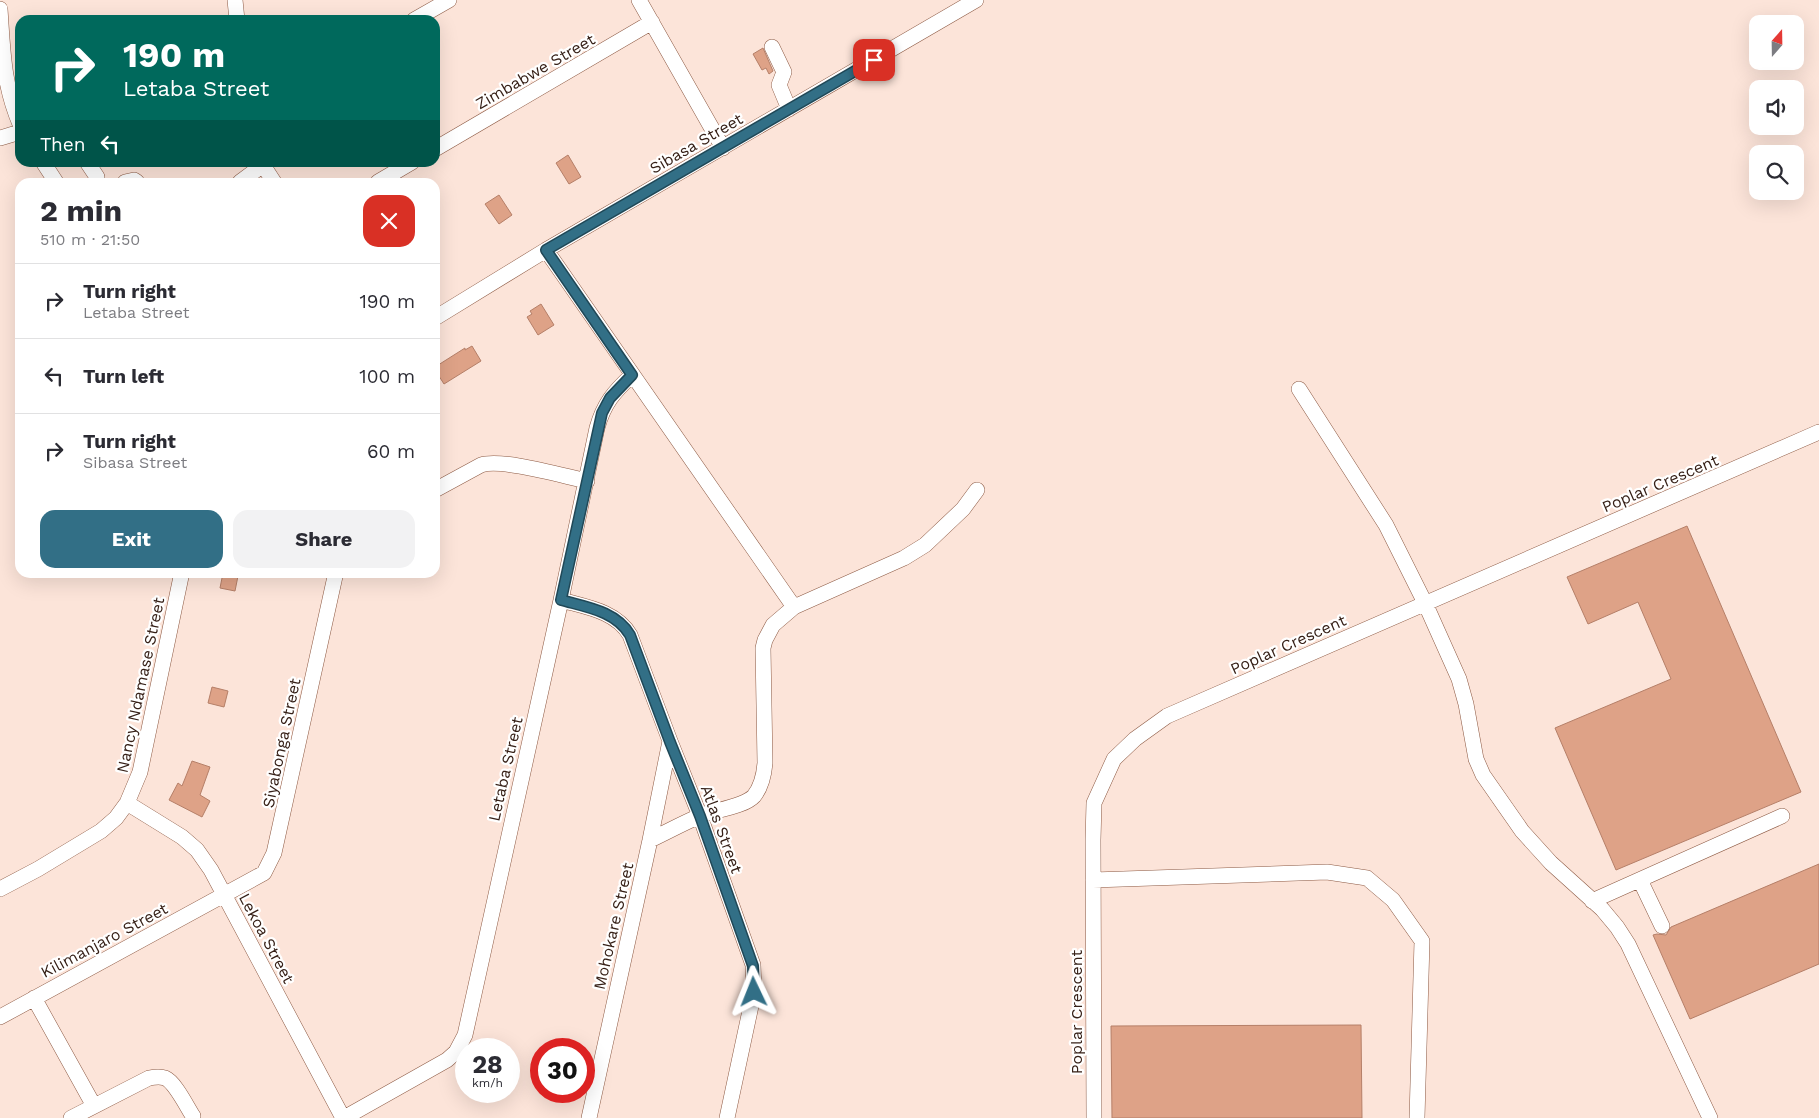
<!DOCTYPE html>
<meta charset="utf-8">
<style>
:root{--surface:#fff;--page:#f2f2f3;--text:#2b2b33;--muted:#7c7c81;--line:#e1e1e2;--accent:#326f86}
body{margin:0;font-family:"Work Sans",sans-serif;background:var(--page);color:var(--text);height:100vh;display:flex;flex-direction:column;font-size:19px;white-space:nowrap}
*{box-sizing:border-box;margin:0}
p{font-size:16px;color:var(--muted)}
.icon{flex:none;width:28px;height:28px;fill:none;stroke:currentColor;stroke-width:2;stroke-linecap:round;stroke-linejoin:round}
.map{position:relative;flex:1;overflow:hidden}
.panel{position:absolute;left:15px;top:178px;width:425px;height:400px;display:flex;flex-direction:column;background:var(--surface);border-radius:15px;box-shadow:0 5px 20px #0002}
.panel>*{flex:none}
.top-card{position:absolute;left:15px;top:15px;width:425px;height:152px;border-radius:15px;box-shadow:0 5px 20px #0002;background:#00695c;color:#fff;overflow:hidden}
.needle{width:32px;rotate:20deg}
.buttons{position:absolute;left:1749px;top:15px;display:grid;gap:10px}
.buttons a{display:grid;place-items:center;width:55px;height:55px;border-radius:10px;background:var(--surface);box-shadow:0 5px 20px #0002;font-size:25px}
.speed{position:absolute;left:455px;top:1038px;display:flex;gap:10px;font-size:25px;font-weight:700;text-align:center}
.speed>*{display:grid;place-content:center;width:65px;height:65px;border-radius:50%;background:var(--surface);box-shadow:0 5px 20px #0002;line-height:1}
.speed small{font-size:12px;font-weight:400}
.speed .limit{border:8px solid #d22;background:#fff;color:#111}
.pin{position:absolute;display:grid;place-items:center;width:42px;height:42px;color:#fff;margin:-21px;border-radius:10px;box-shadow:0 2px 8px #0006}
.me{position:absolute;width:55px;margin:-28px;rotate:358deg;stroke-linejoin:round;filter:drop-shadow(0 0 4px #0008)}
.turn{display:flex;align-items:center;gap:18px;height:105px;padding:0 25px;font-size:22px}
.turn .icon{width:65px;height:65px;stroke-width:2.5}
.turn b{display:block;font-size:35px;line-height:42px}
.then{display:flex;align-items:center;height:48px;padding:0 25px;background:#0003;gap:10px;font-size:19px}
.round{display:grid;place-items:center;flex:none;width:52px;height:52px;border-radius:15px;background:var(--page)}
.summary{display:flex;align-items:center;justify-content:space-between;height:85px;padding:0 25px}
h1{font-size:30px;font-weight:700;line-height:38px}
.primary-button{display:flex;gap:10px;margin-top:auto;padding:10px 25px}
.primary-button a{flex:1;height:58px;border-radius:15px;background:var(--accent);color:#fff;font-size:20px;font-weight:700;line-height:58px;text-align:center}
.primary-button a+a{background:var(--page);color:var(--text)}
ul{padding:0;list-style:none}
li{display:flex;align-items:center;gap:15px;height:75px;padding:0 25px;border-top:1px solid var(--line)}
li div{flex:1}
li b{display:block;font-size:19px}
li em{font-style:normal}
.map>svg:first-child{display:block}
.building{fill:#dea287;stroke:#b57f68}
.lines{fill:none;stroke-linecap:round;stroke-linejoin:round}
.minor-casing{stroke:#8d5a44;stroke-width:16}
.minor{stroke:#fff;stroke-width:15}
.route-casing{stroke:#204857;stroke-width:12}
.route{stroke:#326f86;stroke-width:9}
.labels{text-anchor:middle;stroke-width:4.5;stroke-linejoin:round;paint-order:stroke}
.street-label{font-size:16px;fill:#362017;stroke:#fff}
</style>
<div class="map">
<svg width="1819" height="1118" viewBox="0 0 1819 1118">
<rect width="100%" height="100%" fill="#fce4d9"/>
<path class="building" d="M 763,48 L 773,71 L 769,74 L 766,68 L 762,70 L 753,54 Z
M 568,155 L 581,177 L 569,184 L 556,163 Z
M 499,195 L 512,215 L 499,224 L 485,204 Z
M 541,304 L 554,325 L 538,335 L 527,317 L 532,314 L 530,311 Z
M 472,346 L 481,361 L 444,384 L 435,370 L 435,367 L 465,348 L 465,350 Z
M 1687,526 L 1801,792 L 1616,870 L 1555,728 L 1671,679 L 1638,602 L 1588,624 L 1567,577 Z
M 223,573 L 238,576 L 235,591 L 220,588 Z
M 212,687 L 228,691 L 224,707 L 208,703 Z
M 192,761 L 210,767 L 200,795 L 210,801 L 202,817 L 169,800 L 178,783 L 182,786 Z
M 1819,864 L 1819,964 L 1690,1019 L 1653,935 L 1657,934 L 1666,935 L 1671,927 Z
M 1361,1025 L 1362,1118 L 1112,1118 L 1111,1026 Z"/>
<g class="lines">
<g class="minor-casing">
<path id="minor" d="M 235,0 L 237,20
M 639,0 L 723,148
M 0,9 C 3,51 3,84 20,124
M 414,20 L 449,0
M 772,47 L 784,72 L 779,85 L 789,109
M 0,138 L 20,132
M 435,149 L 652,22
M 43,162 L 56,182
M 87,162 L 97,177
M 261,162 L 274,182
M 125,182 L 134,180 L 137,182
M 240,182 L 263,165
M 378,182 L 412,162
M 546,250 L 794,607
M 435,318 L 546,250 L 976,0
M 1299,389 L 1386,525 L 1425,603 L 1459,679 L 1466,704 L 1476,759 L 1483,775 L 1522,831 L 1551,863 L 1602,909 L 1617,927 L 1628,944 L 1710,1118
M 435,490 L 481,465 C 501,458 563,476 587,481
M 561,600 C 586,607 616,611 630,635 L 670,741 L 700,816 L 753,965 L 754,992 L 727,1118
M 127,803 L 182,837 L 197,850 L 211,870 L 343,1118
M 650,840 C 667,832 683,823 700,816 C 714,810 744,807 754,796 C 762,786 764,775 765,763 L 763,648 L 765,640 L 773,625 L 794,607 L 904,558 L 925,545 L 963,509 L 977,490
M 1093,880 L 1327,872 L 1367,878 L 1393,900 L 1422,941 L 1417,1118
M 1640,880 L 1662,926
M 0,889 L 38,869 L 101,831 L 116,818 L 127,803 L 140,772 L 182,572
M 1592,901 L 1782,816
M 34,998 L 94,1106
M 0,1017 L 264,873 L 274,853 L 336,572
M 71,1118 L 149,1078 C 154,1077 160,1076 165,1078 C 175,1082 187,1107 193,1116
M 344,1118 L 447,1060 L 456,1052 L 465,1035 L 561,600 L 597,428 C 604,403 614,392 632,375
M 589,1118 L 650,840 L 670,741
M 1094,1118 L 1093,840 L 1094,803 L 1114,759 L 1135,739 L 1167,716 L 1819,432"/>
</g>
<use href="#minor" class="minor"/>
</g>
<g class="lines">
<g class="route-casing">
<path id="route" d="M 754,992 L 753,966 L 700,816 L 670,742 L 630,635 C 616,611 586,607 561,600 L 602,413 L 610,398 L 632,375 L 546,250 L 874,60"/>
</g>
<use href="#route" class="route"/>
</g>
<g class="labels">
<g class="street-label">
<text transform="translate(535 71) rotate(-30)" y="6">Zimbabwe Street</text>
<text transform="translate(696 143) rotate(-30)" y="6">Sibasa Street</text>
<text transform="translate(1660 483) rotate(-23)" y="6">Poplar Crescent</text>
<text transform="translate(1288 644) rotate(-24)" y="6">Poplar Crescent</text>
<text transform="translate(140 685) rotate(-78)" y="6">Nancy Ndamase Street</text>
<text transform="translate(281 743) rotate(-78)" y="6">Siyabonga Street</text>
<text transform="translate(505 769) rotate(-77)" y="6">Letaba Street</text>
<text transform="translate(722 829) rotate(70)" y="6">Atlas Street</text>
<text transform="translate(613 926) rotate(-77)" y="6">Mohokare Street</text>
<text transform="translate(267 938) rotate(62)" y="6">Lekoa Street</text>
<text transform="translate(104 940) rotate(-28)" y="6">Kilimanjaro Street</text>
<text transform="translate(1076 1012) rotate(-90)" y="6">Poplar Crescent</text>
</g>
</g>
</svg>
<div class="buttons">
<a><svg class="needle" viewBox="-14 -14 28 28"><path d="M0-13l5 13h-10z" fill="#e53935"/><path d="M0 13l5-13h-10z" fill="#7c7c81"/></svg></a>
<a><svg class="icon" aria-label="sound" viewBox="0 0 24 24"><path d="M4 9h4l5-4v14l-5-4H4zM17 9q2 3 0 6"/></svg></a>
<a><svg class="icon" aria-label="search" viewBox="0 0 24 24"><circle cx="10" cy="10" r="6"/><path d="M15 15l6 6"/></svg></a>
</div>
<div class="speed"><div>28<small>km/h</small></div><div class="limit">30</div></div>
<div class="pin" style="left:874px;top:60px;background:#d93025"><svg class="icon" aria-label="arrive" viewBox="0 0 24 24"><path d="M6 21V4h12l-3 4 3 4H6"/></svg></div>
<svg class="me" style="left:754px;top:992px" viewBox="-20 -20 40 40"><path d="M0-17L14 15 0 8-14 15z" fill="#326f86" stroke="#fff" stroke-width="4"/></svg>
<div class="top-card">
<div class="turn"><svg class="icon" aria-label="right" viewBox="0 0 24 24"><path d="M7 20v-9h11M14 6l5 5-5 5"/></svg><div><b>190 m</b>Letaba Street</div></div>
<div class="then">Then<svg class="icon" aria-label="left" viewBox="0 0 24 24"><path d="M17 20v-9H6M10 6l-5 5 5 5"/></svg></div>
</div>
<section class="panel">
<div class="summary"><div><h1>2 min</h1><p>510 m · 21:50</p></div><a class="round" style="background:#d93025;color:#fff"><svg class="icon" aria-label="close" viewBox="0 0 24 24"><path d="M6 6l12 12M18 6L6 18"/></svg></a></div>
<ul>
<li><svg class="icon" aria-label="right" viewBox="0 0 24 24"><path d="M7 20v-9h11M14 6l5 5-5 5"/></svg><div><b>Turn right</b><p>Letaba Street</p></div><em>190 m</em></li>
<li><svg class="icon" aria-label="left" viewBox="0 0 24 24"><path d="M17 20v-9H6M10 6l-5 5 5 5"/></svg><div><b>Turn left</b></div><em>100 m</em></li>
<li><svg class="icon" aria-label="right" viewBox="0 0 24 24"><path d="M7 20v-9h11M14 6l5 5-5 5"/></svg><div><b>Turn right</b><p>Sibasa Street</p></div><em>60 m</em></li>
</ul>
<div class="primary-button"><a>Exit</a><a>Share</a></div>
</section>
</div>
